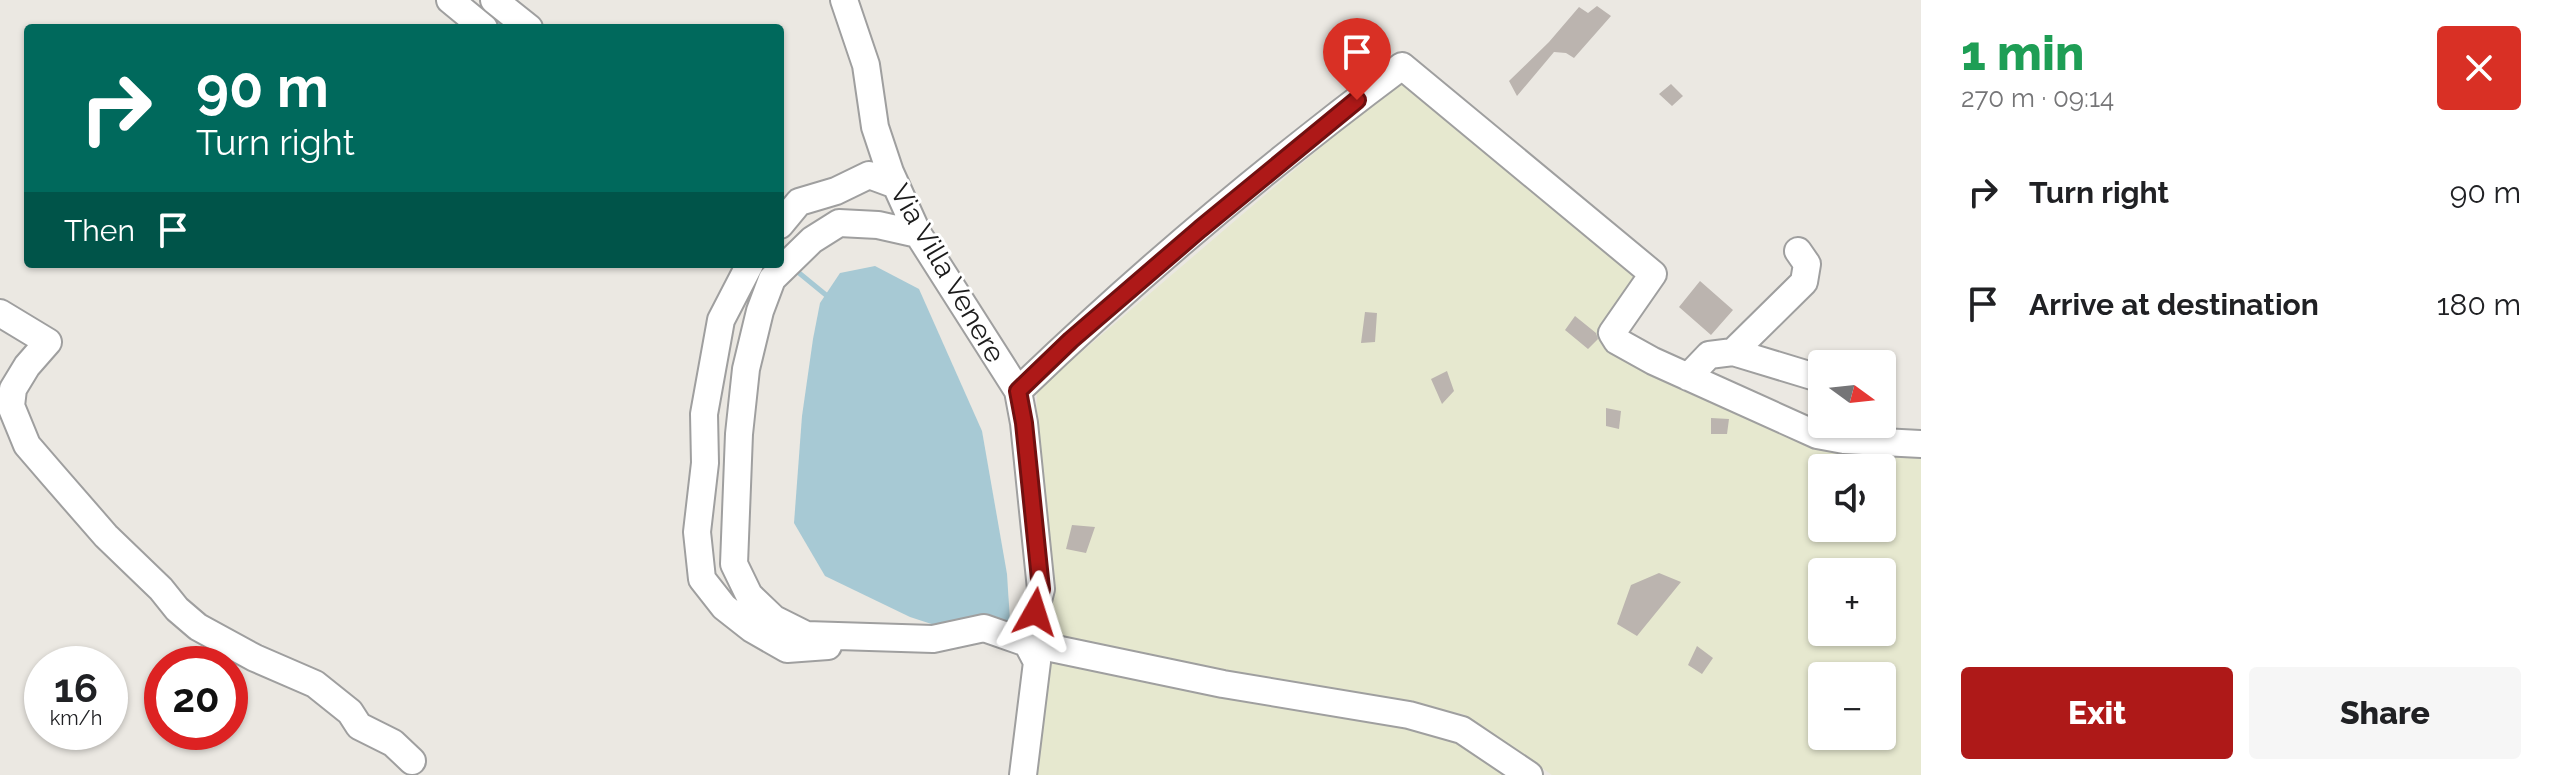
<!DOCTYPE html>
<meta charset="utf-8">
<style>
:root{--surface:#fff;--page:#f6f6f6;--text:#202124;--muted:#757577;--accent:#ae1918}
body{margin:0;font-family:Raleway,sans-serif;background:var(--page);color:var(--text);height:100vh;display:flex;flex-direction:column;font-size:30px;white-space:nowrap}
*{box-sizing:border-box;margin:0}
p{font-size:26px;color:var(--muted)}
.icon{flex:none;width:44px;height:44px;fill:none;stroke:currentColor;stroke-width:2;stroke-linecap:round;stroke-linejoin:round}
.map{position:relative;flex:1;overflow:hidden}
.sheet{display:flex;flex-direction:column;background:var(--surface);width:640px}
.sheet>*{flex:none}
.guide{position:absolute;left:24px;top:24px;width:760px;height:244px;border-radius:8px;box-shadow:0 2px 6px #0004;background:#00695c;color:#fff;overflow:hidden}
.needle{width:52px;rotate:105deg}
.tools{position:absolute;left:1808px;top:350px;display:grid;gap:16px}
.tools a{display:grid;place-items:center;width:88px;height:88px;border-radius:8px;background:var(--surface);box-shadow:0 2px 6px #0004;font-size:40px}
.speed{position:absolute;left:24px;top:646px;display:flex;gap:16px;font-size:40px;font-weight:700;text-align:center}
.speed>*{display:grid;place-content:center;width:104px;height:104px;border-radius:50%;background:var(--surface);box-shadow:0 2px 6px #0004;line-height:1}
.speed small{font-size:20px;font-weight:400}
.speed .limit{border:12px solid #d22;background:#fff;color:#111}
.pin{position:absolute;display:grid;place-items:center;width:68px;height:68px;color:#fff;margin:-82px -34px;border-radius:50% 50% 50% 0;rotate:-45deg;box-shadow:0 0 8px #0007}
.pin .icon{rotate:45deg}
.me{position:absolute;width:88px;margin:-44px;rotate:6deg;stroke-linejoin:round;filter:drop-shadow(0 0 6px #0008)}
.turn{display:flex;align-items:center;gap:28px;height:168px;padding:0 40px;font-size:36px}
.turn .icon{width:104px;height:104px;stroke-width:2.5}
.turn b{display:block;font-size:56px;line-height:68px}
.then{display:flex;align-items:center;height:76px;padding:0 40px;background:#0003;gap:16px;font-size:30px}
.round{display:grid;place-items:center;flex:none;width:84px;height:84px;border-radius:8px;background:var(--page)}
.summary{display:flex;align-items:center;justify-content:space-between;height:136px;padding:0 40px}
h1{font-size:48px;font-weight:800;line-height:60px;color:#1e9e55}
.action{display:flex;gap:16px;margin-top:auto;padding:16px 40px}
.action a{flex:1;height:92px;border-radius:8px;background:var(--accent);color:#fff;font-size:32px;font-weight:800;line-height:92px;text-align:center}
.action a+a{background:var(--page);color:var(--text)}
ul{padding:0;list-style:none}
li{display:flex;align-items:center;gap:24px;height:112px;padding:0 40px}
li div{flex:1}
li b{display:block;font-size:30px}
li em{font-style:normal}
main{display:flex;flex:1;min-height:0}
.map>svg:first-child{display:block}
.farmland{fill:#e6e8cf;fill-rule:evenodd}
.water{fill:#a7c9d4}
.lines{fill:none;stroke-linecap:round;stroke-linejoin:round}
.stream{stroke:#a7c9d4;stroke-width:5}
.building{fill:#bbb4af}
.minor-casing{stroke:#9f9f9f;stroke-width:30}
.minor{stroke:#fff;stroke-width:26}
.route-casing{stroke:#711010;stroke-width:20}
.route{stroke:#ae1918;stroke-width:14}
.labels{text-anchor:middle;stroke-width:6;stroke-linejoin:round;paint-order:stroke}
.street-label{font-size:28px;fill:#1b1b1b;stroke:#fff}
</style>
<main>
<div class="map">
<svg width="1921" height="775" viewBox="0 0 1921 775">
<rect width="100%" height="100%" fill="#ebe8e2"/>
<path class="farmland" d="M 1402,78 L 1639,275 L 1601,336 L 1818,443 L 1921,449 L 1921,775 L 1552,775 L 1463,714 L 1029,634 L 1037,390 ZM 1822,468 L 1882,468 L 1882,528 L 1822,528 ZM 1822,572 L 1882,572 L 1882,632 L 1822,632 ZM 1822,676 L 1882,676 L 1882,736 L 1822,736 Z
M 1027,643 L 1452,727 L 1521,775 L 1023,775 Z"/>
<path class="water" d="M 875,266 L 919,289 L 982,431 L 1007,574 L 1010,621 L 962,634 L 910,617 L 825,576 L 794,523 L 802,416 L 813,339 L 820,303 L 840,273 Z"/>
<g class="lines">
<path class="stream" d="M 493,21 L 501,28
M 793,268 L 826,295"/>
</g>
<path class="building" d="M 1597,6 L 1611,16 L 1574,58 L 1566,53 L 1554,52 L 1517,96 L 1509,81 L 1549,42 L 1579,7 L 1588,13 Z
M 1671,84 L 1683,96 L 1672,106 L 1659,94 Z
M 1700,281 L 1733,310 L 1711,335 L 1679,307 Z
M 1365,312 L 1377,313 L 1375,342 L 1361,343 Z
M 1575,316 L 1596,333 L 1598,339 L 1588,349 L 1565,330 Z
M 1447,371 L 1454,391 L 1442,404 L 1431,379 Z
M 1606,408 L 1621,411 L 1619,429 L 1606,426 Z
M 1711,418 L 1729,419 L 1727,434 L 1711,434 Z
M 1072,525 L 1095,527 L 1086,553 L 1066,549 Z
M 1659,573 L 1681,582 L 1637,636 L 1617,624 L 1631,585 Z
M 1697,646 L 1713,658 L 1702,674 L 1688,665 Z"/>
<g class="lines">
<g class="minor-casing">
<path id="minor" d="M 450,0 L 484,28
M 494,0 L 529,28
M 844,0 L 866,65 L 875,127 L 890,172 L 918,234 L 1018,391 L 1024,423 L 1041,589 L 1027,643
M 780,225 L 799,202 L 836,191 L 869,175 L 896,185
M 918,234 L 878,225 L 839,223 L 812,240 L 772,279 L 760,311 L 746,369 L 739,434 L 734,564 L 749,595 L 774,619 L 806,635 L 933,639 L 984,628 L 1027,643 L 1223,684 L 1409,715 L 1462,730 L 1529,775
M 750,264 L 721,320 L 704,414 L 705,463 L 697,532 L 702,579 L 724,607 L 752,629 L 787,649 L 828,646
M 0,313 L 48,342 L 27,366 L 13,389 L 11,406 L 27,445 L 52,474 L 106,536 L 161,589 L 177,609 L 198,627 L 255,658 L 315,684 L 350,712 L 359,726 L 393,743 L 412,761
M 1733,352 L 1804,282 L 1807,264 L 1798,251
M 1688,377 L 1709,355 L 1733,352 L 1822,379
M 1018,391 C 1138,275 1268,166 1402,66 L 1653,274 L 1612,333 L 1617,341 L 1653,361 L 1817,435 L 1844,440 L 1921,444
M 1023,775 L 1037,662 L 1027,643"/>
</g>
<use href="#minor" class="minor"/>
</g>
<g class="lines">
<g class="route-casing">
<path id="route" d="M 1035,612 L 1041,589 L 1024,423 L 1018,391 L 1071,340 L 1200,229 L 1357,100"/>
</g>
<use href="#route" class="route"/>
</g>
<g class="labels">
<g class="street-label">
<text transform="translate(948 273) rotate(60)" y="10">Via Villa Venere</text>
</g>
</g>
</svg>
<div class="tools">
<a><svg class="needle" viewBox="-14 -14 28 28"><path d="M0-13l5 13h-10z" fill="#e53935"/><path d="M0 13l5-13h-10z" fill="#757577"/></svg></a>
<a><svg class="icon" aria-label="sound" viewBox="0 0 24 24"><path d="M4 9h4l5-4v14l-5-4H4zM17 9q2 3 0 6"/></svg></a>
<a>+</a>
<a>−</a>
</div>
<div class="speed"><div>16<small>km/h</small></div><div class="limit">20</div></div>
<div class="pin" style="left:1357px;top:100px;background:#d93025"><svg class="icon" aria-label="arrive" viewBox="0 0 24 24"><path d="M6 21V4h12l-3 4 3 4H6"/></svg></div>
<svg class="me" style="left:1035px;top:612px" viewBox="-20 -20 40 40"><path d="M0-17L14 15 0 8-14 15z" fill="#ae1918" stroke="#fff" stroke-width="4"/></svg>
<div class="guide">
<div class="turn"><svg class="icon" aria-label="right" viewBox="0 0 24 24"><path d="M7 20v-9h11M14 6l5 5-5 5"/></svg><div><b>90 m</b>Turn right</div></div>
<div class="then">Then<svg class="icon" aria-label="arrive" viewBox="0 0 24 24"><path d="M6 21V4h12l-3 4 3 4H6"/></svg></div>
</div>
</div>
<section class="sheet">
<div class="summary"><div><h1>1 min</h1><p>270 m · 09:14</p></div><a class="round" style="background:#d93025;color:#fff"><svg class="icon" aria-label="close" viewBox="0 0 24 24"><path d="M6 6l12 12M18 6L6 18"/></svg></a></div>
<ul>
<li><svg class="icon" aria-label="right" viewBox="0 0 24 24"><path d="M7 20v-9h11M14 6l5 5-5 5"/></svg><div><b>Turn right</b></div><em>90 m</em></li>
<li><svg class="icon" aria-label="arrive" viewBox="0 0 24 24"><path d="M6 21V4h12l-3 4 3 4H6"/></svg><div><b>Arrive at destination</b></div><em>180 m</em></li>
</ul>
<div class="action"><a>Exit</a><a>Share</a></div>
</section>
</main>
